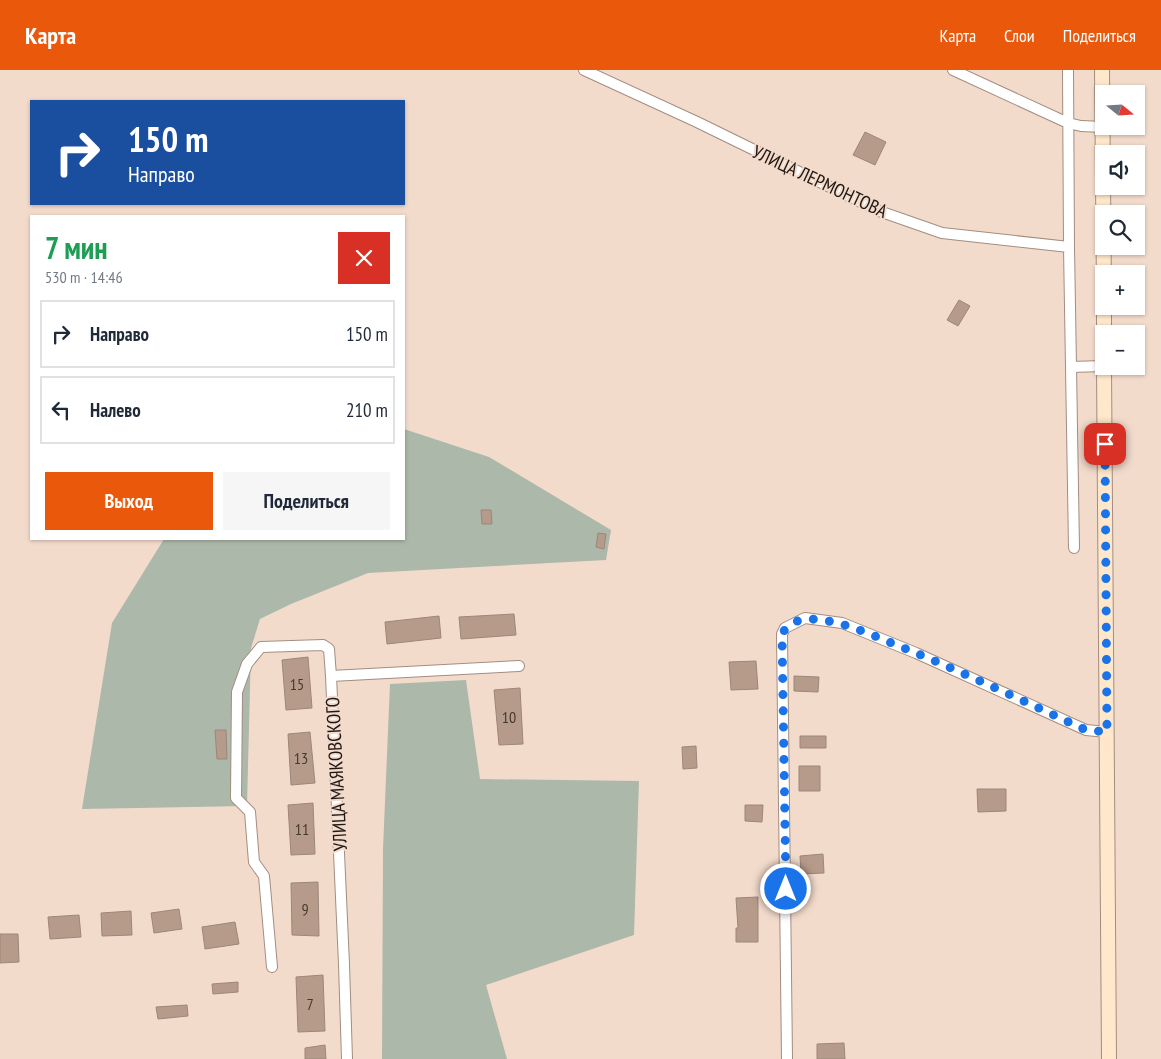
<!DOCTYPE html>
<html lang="ru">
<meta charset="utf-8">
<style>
:root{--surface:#fff;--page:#f6f6f7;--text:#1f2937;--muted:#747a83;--line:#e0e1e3;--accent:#ea580c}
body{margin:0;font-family:"PT Sans Narrow",sans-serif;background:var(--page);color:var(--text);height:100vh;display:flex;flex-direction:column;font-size:19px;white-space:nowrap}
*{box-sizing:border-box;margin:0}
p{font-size:16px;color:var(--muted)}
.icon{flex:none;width:28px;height:28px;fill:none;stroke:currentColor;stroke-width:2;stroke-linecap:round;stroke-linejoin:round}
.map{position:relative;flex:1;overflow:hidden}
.side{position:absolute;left:30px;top:145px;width:375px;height:325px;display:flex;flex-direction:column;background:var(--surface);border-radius:0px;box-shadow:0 1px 4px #0004}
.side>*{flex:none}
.hud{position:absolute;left:30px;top:30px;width:375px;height:105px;border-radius:0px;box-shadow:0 1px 4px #0004;background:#1a4fa0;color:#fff;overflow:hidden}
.needle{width:32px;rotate:108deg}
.buttons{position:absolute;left:1095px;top:15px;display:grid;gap:10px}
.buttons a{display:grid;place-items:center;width:50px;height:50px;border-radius:0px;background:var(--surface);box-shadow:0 1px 4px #0004;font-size:25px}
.pin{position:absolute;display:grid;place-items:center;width:42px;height:42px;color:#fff;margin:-21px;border-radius:10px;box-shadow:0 2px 8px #0006}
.me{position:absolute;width:55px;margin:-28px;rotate:0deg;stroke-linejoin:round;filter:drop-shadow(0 0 4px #0008)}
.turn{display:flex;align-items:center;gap:18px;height:105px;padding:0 15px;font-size:22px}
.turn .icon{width:65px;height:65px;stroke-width:2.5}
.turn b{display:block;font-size:35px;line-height:42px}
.round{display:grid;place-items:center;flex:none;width:52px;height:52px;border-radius:0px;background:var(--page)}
.headline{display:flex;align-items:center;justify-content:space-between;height:85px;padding:0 15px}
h1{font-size:30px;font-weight:800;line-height:38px;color:#1e9e55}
.button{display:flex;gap:10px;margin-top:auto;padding:10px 15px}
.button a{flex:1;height:58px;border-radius:0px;background:var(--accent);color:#fff;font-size:20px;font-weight:800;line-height:58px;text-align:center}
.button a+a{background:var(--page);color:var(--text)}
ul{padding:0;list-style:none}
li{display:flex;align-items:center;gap:15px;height:68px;margin:0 10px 8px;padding:0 5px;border:2px solid var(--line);border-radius:0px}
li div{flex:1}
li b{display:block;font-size:19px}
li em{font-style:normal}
header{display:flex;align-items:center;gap:30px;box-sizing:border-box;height:70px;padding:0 25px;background:var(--accent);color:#fff}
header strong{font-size:24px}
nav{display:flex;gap:28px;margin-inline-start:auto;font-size:18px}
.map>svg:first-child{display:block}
.green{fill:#acb8a9}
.building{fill:#b69b8a;stroke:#9c8779}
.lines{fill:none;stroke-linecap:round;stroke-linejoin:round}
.street-casing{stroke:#a38d80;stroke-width:12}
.secondary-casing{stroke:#a38d80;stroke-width:16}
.street{stroke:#fff;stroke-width:10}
.secondary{stroke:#fee7ca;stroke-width:14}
.route{stroke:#1a73e8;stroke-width:9;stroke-dasharray:0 16.2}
.labels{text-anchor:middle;stroke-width:4;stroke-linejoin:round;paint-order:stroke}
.number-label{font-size:16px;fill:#453830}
.street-label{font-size:19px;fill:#1f1712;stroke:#f3dbcc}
</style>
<header>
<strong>Карта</strong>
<nav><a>Карта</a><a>Слои</a><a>Поделиться</a></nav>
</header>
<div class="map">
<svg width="1161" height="989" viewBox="0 0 1161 989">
<rect width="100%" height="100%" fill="#f3dbcc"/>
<path class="green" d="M 404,359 L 489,387 L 611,460 L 606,490 L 368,503 L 291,534 L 260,549 L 251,578 L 247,736 L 82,739 L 112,553 L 164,469 L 404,469 Z
M 466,610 L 480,709 L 639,711 L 634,865 L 486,915 L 507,989 L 382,989 L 383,779 L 390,614 Z"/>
<path class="building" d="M 865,62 L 886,72 L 875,95 L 853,85 Z
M 959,230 L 970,236 L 958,256 L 947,250 Z
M 481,440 L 491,440 L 492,454 L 482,454 Z
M 598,463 L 606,464 L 604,479 L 596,477 Z
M 514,544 L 516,565 L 461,569 L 459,547 Z
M 439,546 L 441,568 L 387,574 L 385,552 Z
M 308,587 L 312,638 L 286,640 L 282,590 Z
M 756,591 L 758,619 L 731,620 L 729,592 Z
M 794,606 L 819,607 L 818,622 L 794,621 Z
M 520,618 L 523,674 L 499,675 L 494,620 Z
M 215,660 L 226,660 L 227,689 L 217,689 Z
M 310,662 L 315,713 L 291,715 L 288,664 Z
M 800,666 L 826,666 L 826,678 L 800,678 Z
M 696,676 L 697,698 L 683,699 L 682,677 Z
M 799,696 L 820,696 L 820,721 L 799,721 Z
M 977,719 L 1006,719 L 1006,741 L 978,742 Z
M 313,733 L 315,784 L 291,785 L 288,735 Z
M 745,735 L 763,735 L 762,752 L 745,751 Z
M 823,784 L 824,803 L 801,804 L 800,786 Z
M 318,812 L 319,866 L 292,865 L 291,813 Z
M 758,827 L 758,872 L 736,872 L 736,858 L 738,858 L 736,828 Z
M 179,839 L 182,859 L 154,863 L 151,843 Z
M 131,841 L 132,865 L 102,866 L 101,843 Z
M 79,845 L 81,867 L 50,869 L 48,847 Z
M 235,852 L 239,874 L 205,879 L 202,857 Z
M 0,864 L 18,864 L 19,892 L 0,893 Z
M 323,905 L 325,961 L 298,962 L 296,907 Z
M 238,912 L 238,922 L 213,924 L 212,914 Z
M 187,935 L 188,946 L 158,949 L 156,937 Z
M 844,973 L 845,989 L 817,989 L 817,974 Z
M 325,975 L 326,989 L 305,989 L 305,978 Z"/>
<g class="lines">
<g class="street-casing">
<path id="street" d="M 584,0 L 697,52 L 879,141 L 942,163 L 1069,177
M 953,0 L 1068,53 L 1081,56 L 1103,57
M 1068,0 L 1069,177 L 1074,478
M 1071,297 L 1104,296
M 272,897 L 264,806 L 254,792 L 250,742 L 236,728 L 237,622 L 247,594 L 261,577 L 323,575 L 329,579 L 331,606
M 347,989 L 344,894 L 331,606 L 519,596
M 787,989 L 782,564 L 785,558 L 805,548 L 842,553 L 916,583 L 1086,660 L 1107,662"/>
</g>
<g class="secondary-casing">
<path id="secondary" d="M 1102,0 L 1104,222
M 1104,236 L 1104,264
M 1104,296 L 1109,989"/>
</g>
<use href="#street" class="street"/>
<use href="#secondary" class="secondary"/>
</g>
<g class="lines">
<path class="route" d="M 786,819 L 782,564 C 786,556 798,549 807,549 C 838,549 867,563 894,574 C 959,600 1023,631 1086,660 L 1107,662 L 1105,374"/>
</g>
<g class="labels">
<g class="number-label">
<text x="297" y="620">15</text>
<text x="509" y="653">10</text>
<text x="301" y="694">13</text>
<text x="302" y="765">11</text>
<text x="305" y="845">9</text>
<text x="310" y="940">7</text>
</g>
<g class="street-label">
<text transform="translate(820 111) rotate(25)" y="7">УЛИЦА ЛЕРМОНТОВА</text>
<text transform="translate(336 704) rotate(-93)" y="7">УЛИЦА МАЯКОВСКОГО</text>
</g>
</g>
</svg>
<div class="buttons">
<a><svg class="needle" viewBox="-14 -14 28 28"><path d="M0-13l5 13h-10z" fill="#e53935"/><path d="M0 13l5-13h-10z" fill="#747a83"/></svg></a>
<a><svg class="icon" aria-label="sound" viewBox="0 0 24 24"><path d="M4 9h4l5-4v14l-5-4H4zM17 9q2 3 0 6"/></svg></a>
<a><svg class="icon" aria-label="search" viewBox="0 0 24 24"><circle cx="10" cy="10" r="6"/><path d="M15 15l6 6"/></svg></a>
<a>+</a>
<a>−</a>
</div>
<div class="pin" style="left:1105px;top:374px;background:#d93025"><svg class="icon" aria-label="arrive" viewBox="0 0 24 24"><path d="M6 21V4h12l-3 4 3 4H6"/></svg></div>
<svg class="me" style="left:786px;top:819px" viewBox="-20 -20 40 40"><circle r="17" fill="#1a73e8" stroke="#fff" stroke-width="3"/><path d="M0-11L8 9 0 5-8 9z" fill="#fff"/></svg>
<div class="hud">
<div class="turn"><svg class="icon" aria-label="right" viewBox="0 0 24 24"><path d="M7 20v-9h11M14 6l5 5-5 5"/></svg><div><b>150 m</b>Направо</div></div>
</div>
<section class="side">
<div class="headline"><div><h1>7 мин</h1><p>530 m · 14:46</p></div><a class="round" style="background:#d93025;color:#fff"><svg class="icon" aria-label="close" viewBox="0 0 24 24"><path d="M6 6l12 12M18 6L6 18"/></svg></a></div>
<ul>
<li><svg class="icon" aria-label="right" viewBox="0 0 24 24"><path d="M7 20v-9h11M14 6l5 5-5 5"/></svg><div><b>Направо</b></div><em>150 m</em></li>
<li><svg class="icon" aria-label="left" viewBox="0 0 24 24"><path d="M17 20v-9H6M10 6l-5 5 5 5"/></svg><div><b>Налево</b></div><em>210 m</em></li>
</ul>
<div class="button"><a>Выход</a><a>Поделиться</a></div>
</section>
</div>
